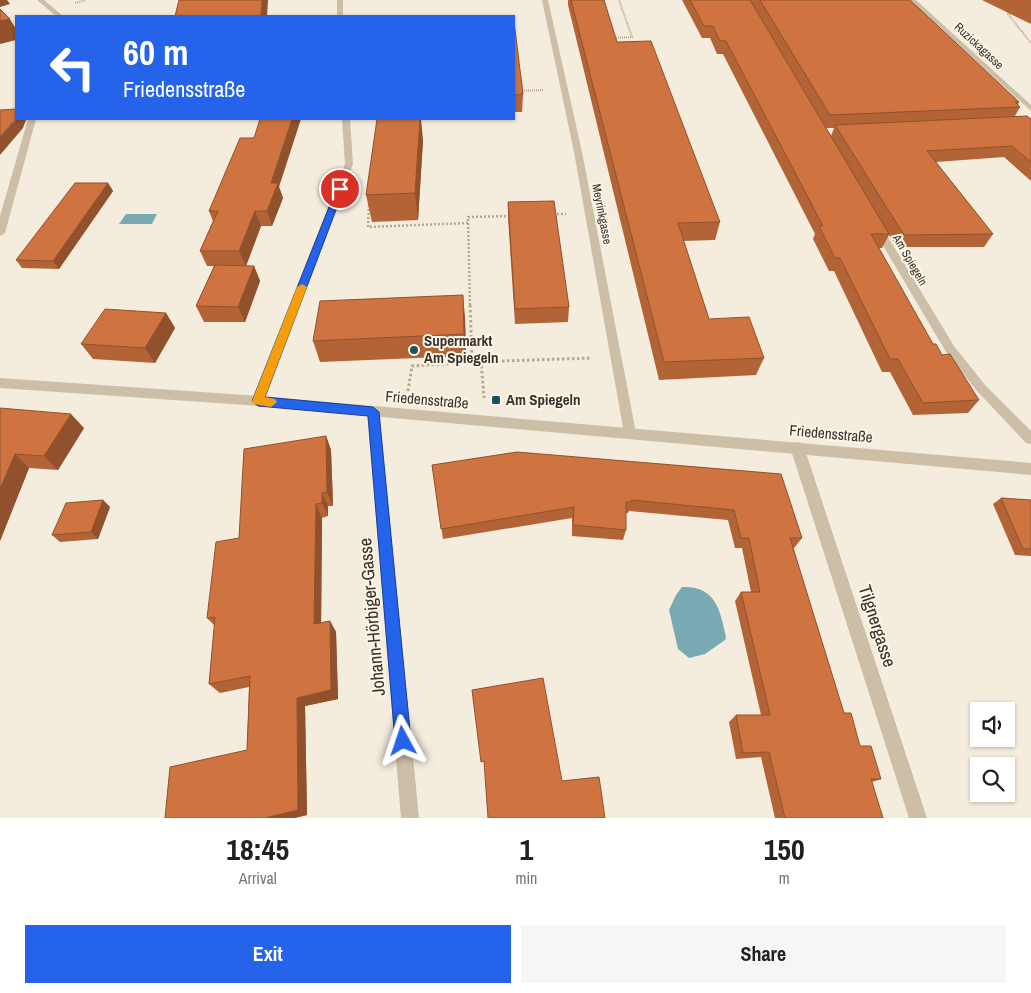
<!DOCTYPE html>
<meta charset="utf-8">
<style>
:root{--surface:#fff;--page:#f6f6f6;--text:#202124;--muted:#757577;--accent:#2563eb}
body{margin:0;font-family:"Archivo Narrow",sans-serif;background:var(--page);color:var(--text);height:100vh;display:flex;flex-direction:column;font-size:19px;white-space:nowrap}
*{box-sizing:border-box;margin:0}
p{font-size:16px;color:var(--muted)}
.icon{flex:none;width:28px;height:28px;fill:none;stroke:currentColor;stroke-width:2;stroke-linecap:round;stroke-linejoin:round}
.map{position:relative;height:818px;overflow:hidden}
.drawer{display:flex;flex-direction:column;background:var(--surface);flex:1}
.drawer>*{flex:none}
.top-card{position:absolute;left:15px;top:15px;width:500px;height:105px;border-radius:0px;box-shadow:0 1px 4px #0004;background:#2563eb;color:#fff;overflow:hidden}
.buttons{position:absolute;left:970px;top:702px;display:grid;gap:10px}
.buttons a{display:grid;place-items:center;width:45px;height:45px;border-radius:0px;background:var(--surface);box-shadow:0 1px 4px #0004;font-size:25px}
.pin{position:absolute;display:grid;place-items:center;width:42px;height:42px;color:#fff;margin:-21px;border:2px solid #fff;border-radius:50%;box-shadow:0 1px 5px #0007}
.me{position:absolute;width:55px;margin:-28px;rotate:355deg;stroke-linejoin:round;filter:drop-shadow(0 0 4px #0008)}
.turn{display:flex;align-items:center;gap:18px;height:105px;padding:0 25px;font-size:22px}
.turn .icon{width:65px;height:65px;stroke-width:2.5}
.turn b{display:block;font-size:35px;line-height:42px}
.eta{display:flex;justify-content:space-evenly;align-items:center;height:85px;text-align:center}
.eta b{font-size:30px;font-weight:700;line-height:35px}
.action{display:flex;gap:10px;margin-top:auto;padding:10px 25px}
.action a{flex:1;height:58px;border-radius:0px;background:var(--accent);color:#fff;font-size:20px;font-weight:700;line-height:58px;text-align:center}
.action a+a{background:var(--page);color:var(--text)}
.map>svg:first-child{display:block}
.water{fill:#79aab4}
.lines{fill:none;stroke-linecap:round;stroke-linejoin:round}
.path-far2{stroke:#b9a891;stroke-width:2;stroke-dasharray:1 1;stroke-linecap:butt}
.path-far1{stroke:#b9a891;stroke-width:2.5;stroke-dasharray:2 2;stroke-linecap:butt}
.path{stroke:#b9a891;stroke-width:3;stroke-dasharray:2.5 2.5;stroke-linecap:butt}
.minor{fill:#cdbea7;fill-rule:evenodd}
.tertiary{fill:#cdbea7;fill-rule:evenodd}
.wall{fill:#b26437;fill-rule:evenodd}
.shaded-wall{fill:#91512d}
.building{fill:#cf7440;stroke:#91512d}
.route{fill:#2563eb;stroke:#184099}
.slow{fill:#f59e0b}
.poi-dot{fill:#1a525e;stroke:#fbf5ea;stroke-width:2}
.labels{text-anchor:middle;stroke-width:4;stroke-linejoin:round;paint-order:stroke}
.far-street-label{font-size:12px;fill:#3a3028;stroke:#fbf5ea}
.poi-label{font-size:15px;font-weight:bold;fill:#3a3028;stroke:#fbf5ea;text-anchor:start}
.street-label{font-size:15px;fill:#3a3028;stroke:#fbf5ea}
.near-street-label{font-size:18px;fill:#3a3028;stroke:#fbf5ea}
</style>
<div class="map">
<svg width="1031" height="818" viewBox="0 0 1031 818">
<rect width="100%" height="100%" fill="#f4ecdd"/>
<path class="water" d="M 126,214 L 157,214 L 152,224 L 119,224 Z
M 682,587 C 716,586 720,610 726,637 L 725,640 L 705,654 L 689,658 L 678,649 L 669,610 L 676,595 Z"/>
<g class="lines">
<path class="path-far2" d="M 75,3 L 86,0
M 1014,13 L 1008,14 L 1031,43
M 612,38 L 632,37 L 619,0
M 514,91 L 543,90"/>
<path class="path-far1" d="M 369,205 L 368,227 L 468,223
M 553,214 L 566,214
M 470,305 L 468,217 L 512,216"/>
<path class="path" d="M 481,361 L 484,398
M 472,362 L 592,358
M 408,391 L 412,366 L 472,362 L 470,303"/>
<path class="minor" d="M 37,0 L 44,0 L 63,16 L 56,16 Z
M 337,0 L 343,0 L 343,16 L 337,16 Z
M 542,0 L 548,0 L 582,152 L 636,433 L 635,437 L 625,437 L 624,433 L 574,152 Z
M 28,119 L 36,119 L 5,233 L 0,236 L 0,216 Z
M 342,119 L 350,119 L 353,164 L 264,401 L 262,404 L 254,404 L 252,401 L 345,164 Z
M 877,224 L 882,227 L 954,346 L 985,385 L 1031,431 L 1031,444 L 1026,443 L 977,391 L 946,352 L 872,227 Z
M 373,407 L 377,408 L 379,412 L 419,818 L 401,818 L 367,412 L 369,408 Z
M 797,442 L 802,443 L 804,447 L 927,818 L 909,818 L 790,447 L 792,443 Z"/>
<path class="tertiary" d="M 909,0 L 916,0 L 1031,105 L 1031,111 Z
M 0,378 L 258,396 L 1031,463 L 1031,475 L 258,406 L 0,388 Z"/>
</g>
<path class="wall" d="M 568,0 L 604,0 L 617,42 L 720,222 L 715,240 L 683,241 L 709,319 L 764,358 L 756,375 L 659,380 L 568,5 Z
M 682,0 L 910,0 L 1019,102 L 1018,105 L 1020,107 L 1015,116 L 1031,119 L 1031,181 L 1004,157 L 936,162 L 993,234 L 984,247 L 897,247 L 889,235 L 882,248 L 879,248 L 933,344 L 979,400 L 968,413 L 913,415 L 890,372 L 882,372 L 834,271 L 829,271 L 813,239 L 815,234 L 723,54 L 717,54 L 710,38 L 702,38 ZM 826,128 L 834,128 L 831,136 Z
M 982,0 L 1031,0 L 1031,24 Z
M 514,22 L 523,94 L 522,112 L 514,112 Z
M 423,140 L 418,220 L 372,222 L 366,195 Z
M 108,183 L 113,191 L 59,269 L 22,268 L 16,260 Z
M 279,187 L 283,198 L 272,226 L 261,226 L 246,266 L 254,266 L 260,281 L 245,322 L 204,322 L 196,306 L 214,266 L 207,266 L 200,251 L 213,221 L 209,211 Z
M 508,202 L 569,307 L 568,322 L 515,324 L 508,217 Z
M 166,313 L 175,328 L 155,363 L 93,359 L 81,344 Z
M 465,317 L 466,356 L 320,362 L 313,341 Z
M 0,408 L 84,428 L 58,470 L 29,468 L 0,541 Z
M 326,436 L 331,450 L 333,506 L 328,506 L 328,516 L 322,518 L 321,623 L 330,621 L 336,632 L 338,699 L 305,706 L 307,815 L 294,818 L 165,818 L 247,750 L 249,687 L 220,693 L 209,684 L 215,626 L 207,618 L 239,538 Z
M 432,465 L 781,474 L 802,538 L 794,548 L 793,548 L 844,713 L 860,746 L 881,779 L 872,782 L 883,818 L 775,818 L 761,757 L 736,759 L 729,722 L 736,715 L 761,715 L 735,601 L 741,592 L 751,592 L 742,548 L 735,548 L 728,520 L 629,511 L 628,513 L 626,513 L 626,530 L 623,540 L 572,536 L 572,518 L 443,539 Z
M 1001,498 L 1031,500 L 1031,556 L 1015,555 L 993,504 Z
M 103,500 L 110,507 L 98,539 L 60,542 L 52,535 Z"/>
<path class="shaded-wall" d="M 0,0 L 7,0 L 10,4 L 0,7 Z
M 262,0 L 268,0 L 267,16 L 261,16 Z
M 10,19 L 16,29 L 16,40 L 0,44 L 0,21 Z
M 16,119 L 25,119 L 26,120 L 23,128 L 0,155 L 0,137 Z
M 292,119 L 301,119 L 279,187 L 283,198 L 272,226 L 267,211 L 271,183 Z
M 420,119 L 421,119 L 423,140 L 418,220 L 415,193 Z
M 108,183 L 113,191 L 59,269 L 53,261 Z
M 255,211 L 261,226 L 246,266 L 239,251 Z
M 254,266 L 260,281 L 245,322 L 238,307 Z
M 463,295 L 465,317 L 466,356 L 464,334 Z
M 166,313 L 175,328 L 155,363 L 145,348 Z
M 71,414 L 84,428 L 58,470 L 44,456 Z
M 326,436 L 331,450 L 333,506 L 327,492 Z
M 15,454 L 29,468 L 0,541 L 0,489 Z
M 322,493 L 328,506 L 328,516 L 322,503 Z
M 103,500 L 110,507 L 98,539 L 91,532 Z
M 316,504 L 322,518 L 321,635 L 314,624 Z
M 330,621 L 336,632 L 338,699 L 305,706 L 307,815 L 294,818 L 265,818 L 297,698 Z"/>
<path class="building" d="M 179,0 L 262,0 L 261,16 L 175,16 Z
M 571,0 L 604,0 L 617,42 L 651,41 L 720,222 L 678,223 L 709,319 L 749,317 L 764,358 L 664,362 Z
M 690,0 L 750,0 L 889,234 L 871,234 L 933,344 L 936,344 L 942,355 L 950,354 L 979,400 L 923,403 L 898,359 L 890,359 L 840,258 L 835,258 L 819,226 L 823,226 L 726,41 L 720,41 L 713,26 L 704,26 Z
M 760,0 L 910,0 L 1019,102 L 1015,102 L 1020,107 L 830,115 Z
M 0,9 L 10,19 L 0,21 Z
M 514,22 L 523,94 L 514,95 Z
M 16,109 L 16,118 L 0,137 L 0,110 Z
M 1027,116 L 1031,119 L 1031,162 L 1012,146 L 927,151 L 993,234 L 904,235 L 835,125 Z
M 260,119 L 292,119 L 271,183 L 278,183 L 267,211 L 255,211 L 239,251 L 200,251 L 218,211 L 209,211 L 240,138 L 254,138 Z
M 377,119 L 420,119 L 415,193 L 366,195 Z
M 75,183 L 108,183 L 53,261 L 16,260 Z
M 554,201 L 569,307 L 515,309 L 508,202 Z
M 215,265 L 254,266 L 238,307 L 196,306 Z
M 463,295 L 464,334 L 313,341 L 320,301 Z
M 105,309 L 166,313 L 145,348 L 81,344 Z
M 0,408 L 71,414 L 44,456 L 15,454 L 0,489 Z
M 326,436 L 327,492 L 322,493 L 322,503 L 316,504 L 314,624 L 330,621 L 331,690 L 297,698 L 298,810 L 265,818 L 165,818 L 170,767 L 247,750 L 250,676 L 209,684 L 215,617 L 207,618 L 216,542 L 239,538 L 244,449 Z
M 517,452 L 781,474 L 802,538 L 790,538 L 844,713 L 851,713 L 860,746 L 871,746 L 881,779 L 871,779 L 883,818 L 785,818 L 769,752 L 743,753 L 736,715 L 770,715 L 741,592 L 760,592 L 749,538 L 741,538 L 734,510 L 631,500 L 631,502 L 626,502 L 626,530 L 573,525 L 574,507 L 441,529 L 432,465 Z
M 1001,498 L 1031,500 L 1031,549 L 1023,549 Z
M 103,500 L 91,532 L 52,535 L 66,503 Z
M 543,678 L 562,781 L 599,777 L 605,818 L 488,818 L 484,761 L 481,762 L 472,690 Z"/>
<path class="route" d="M 337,187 L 344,189 L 265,397 L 373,407 L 379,412 L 411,741 L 408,746 L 403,749 L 397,746 L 395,741 L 368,416 L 258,406 L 252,401 Z"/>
<path class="slow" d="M 302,284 L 307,287 L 265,397 L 275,399 L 277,402 L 271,407 L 254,404 L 252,401 L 297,287 Z"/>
<g class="poi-dot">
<circle cx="414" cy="350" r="5"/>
<rect x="491" y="395" width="10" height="10" rx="2.5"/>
</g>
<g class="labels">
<g class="far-street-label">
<text transform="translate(979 46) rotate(43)" y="4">Ruzickagasse</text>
<text transform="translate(602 214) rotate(79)" y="4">Meyrinkgasse</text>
<text transform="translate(910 260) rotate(60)" y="4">Am Spiegeln</text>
</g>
<g class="poi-label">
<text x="424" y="346">Supermarkt<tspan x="424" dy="17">Am Spiegeln</tspan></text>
<text x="506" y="405">Am Spiegeln</text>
</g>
<g class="street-label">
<text transform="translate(427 400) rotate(5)" y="5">Friedensstraße</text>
<text transform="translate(831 434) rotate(5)" y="5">Friedensstraße</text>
</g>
<g class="near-street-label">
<text transform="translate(372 617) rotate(-95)" y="6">Johann-Hörbiger-Gasse</text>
<text transform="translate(877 626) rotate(72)" y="6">Tilgnergasse</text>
</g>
</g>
</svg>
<div class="buttons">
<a><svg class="icon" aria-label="sound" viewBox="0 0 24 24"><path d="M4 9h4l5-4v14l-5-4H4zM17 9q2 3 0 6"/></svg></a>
<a><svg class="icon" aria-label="search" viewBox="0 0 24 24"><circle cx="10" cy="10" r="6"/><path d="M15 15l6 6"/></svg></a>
</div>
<div class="pin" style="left:340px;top:189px;background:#d93025"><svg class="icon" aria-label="arrive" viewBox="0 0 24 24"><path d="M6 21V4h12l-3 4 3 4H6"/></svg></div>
<svg class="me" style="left:403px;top:741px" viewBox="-20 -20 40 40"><path d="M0-17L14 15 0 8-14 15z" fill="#2563eb" stroke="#fff" stroke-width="4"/></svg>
<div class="top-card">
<div class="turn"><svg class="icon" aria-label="left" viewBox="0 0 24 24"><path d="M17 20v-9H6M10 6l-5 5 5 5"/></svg><div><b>60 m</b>Friedensstraße</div></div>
</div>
</div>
<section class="drawer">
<div class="eta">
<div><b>18:45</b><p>Arrival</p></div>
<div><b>1</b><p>min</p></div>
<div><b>150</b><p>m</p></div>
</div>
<div class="action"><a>Exit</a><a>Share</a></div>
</section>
